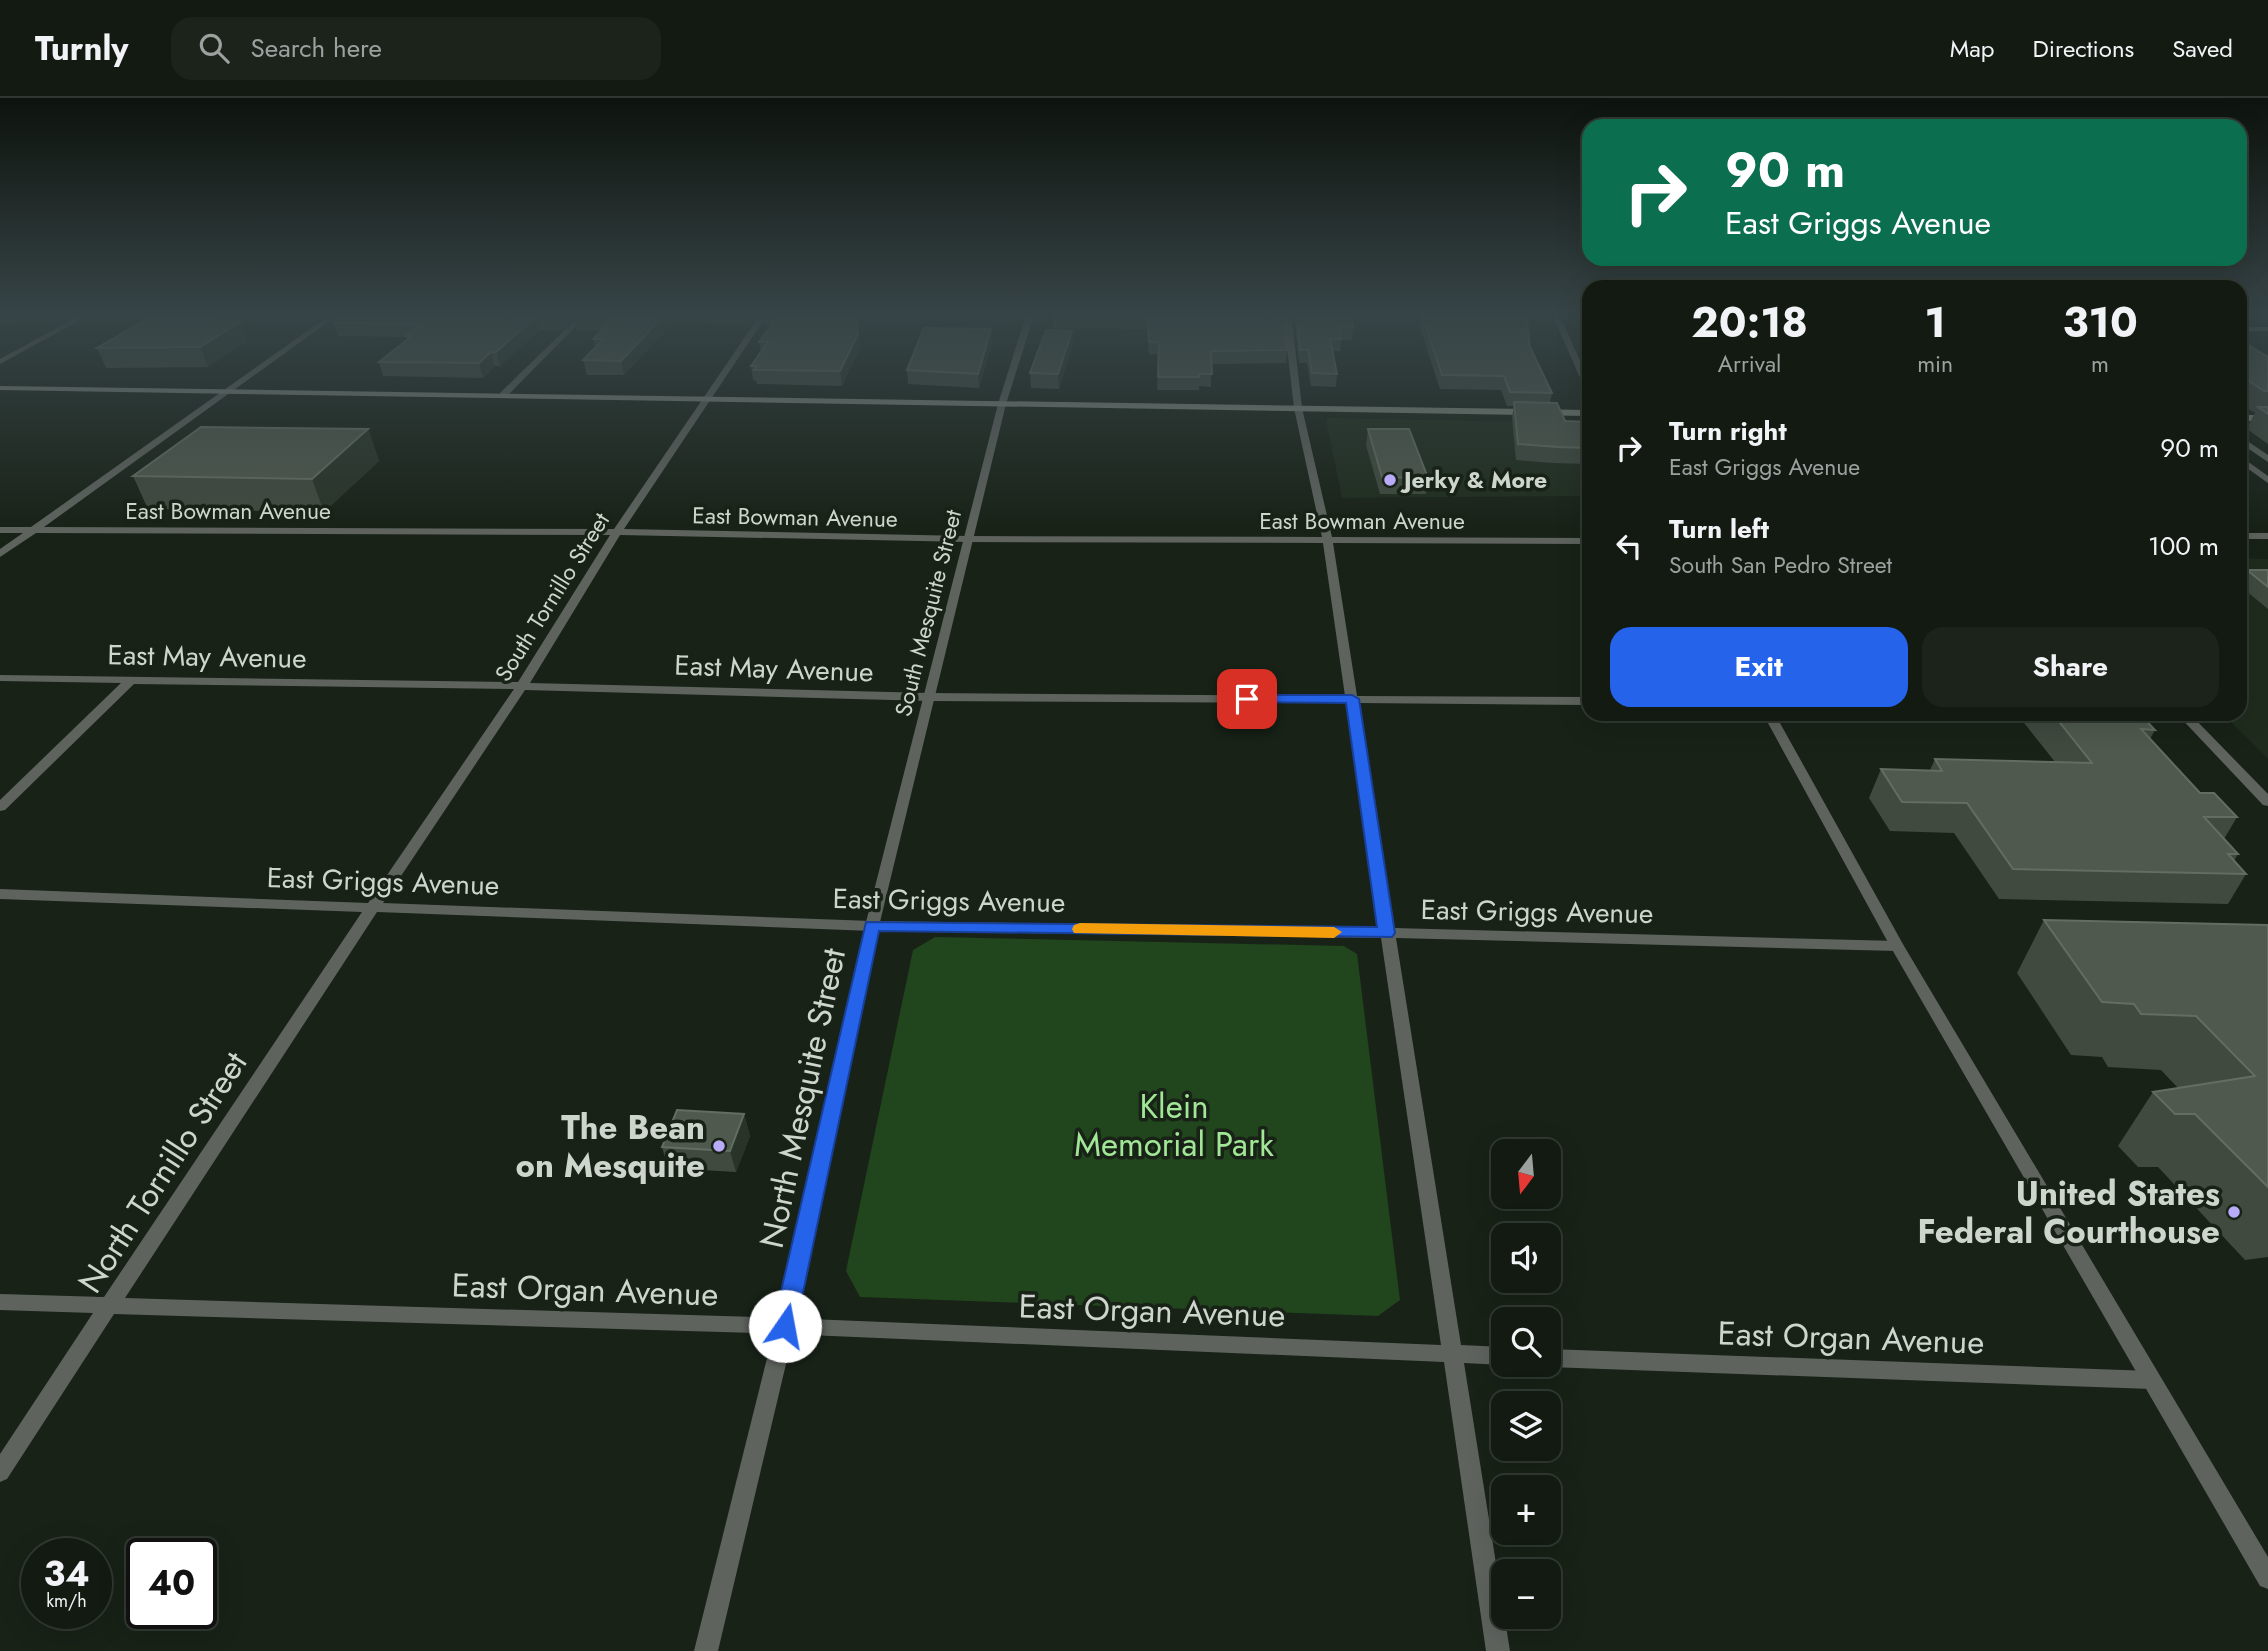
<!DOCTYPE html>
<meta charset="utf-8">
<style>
:root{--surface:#121a11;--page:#1b231a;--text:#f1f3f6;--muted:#9ca19f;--line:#313831;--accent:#2563eb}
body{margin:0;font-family:Jost,sans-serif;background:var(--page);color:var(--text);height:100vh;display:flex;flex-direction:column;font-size:26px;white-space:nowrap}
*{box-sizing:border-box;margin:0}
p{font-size:23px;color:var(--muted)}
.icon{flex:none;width:38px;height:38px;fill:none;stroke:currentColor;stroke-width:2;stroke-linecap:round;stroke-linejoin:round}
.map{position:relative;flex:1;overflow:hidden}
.drawer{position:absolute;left:1582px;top:182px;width:665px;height:441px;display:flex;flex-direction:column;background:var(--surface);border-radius:21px;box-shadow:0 7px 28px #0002,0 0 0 2px var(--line)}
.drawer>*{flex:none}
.hud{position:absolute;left:1582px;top:21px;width:665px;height:147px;border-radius:21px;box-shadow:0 7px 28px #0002,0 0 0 2px var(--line);background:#0b6e4f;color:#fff;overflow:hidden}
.needle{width:46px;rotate:196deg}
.tools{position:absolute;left:1491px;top:1041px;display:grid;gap:14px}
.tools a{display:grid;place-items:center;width:70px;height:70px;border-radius:14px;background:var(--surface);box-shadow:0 7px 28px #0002,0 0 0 2px var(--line);font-size:35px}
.speed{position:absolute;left:21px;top:1440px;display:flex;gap:14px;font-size:35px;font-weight:700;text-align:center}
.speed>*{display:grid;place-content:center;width:91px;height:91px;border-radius:50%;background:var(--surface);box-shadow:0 7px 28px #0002,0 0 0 2px var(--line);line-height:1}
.speed small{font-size:18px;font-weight:400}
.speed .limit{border:4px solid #111;border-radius:10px;background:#fff;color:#111}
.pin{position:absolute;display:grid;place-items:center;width:60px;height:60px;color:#fff;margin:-30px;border-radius:14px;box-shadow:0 4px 10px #0006}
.me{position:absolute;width:77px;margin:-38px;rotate:12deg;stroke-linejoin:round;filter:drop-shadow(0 0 5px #0008)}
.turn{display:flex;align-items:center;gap:24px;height:147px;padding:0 28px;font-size:32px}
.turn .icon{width:91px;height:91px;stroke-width:2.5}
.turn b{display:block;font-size:49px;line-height:60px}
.eta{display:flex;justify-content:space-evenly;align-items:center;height:119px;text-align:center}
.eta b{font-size:42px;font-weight:700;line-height:49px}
.primary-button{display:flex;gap:14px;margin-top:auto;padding:14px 28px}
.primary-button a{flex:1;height:80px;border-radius:21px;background:var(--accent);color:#fff;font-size:28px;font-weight:700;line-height:80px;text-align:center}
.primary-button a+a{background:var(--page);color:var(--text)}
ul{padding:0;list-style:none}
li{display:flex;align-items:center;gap:21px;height:98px;padding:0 28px}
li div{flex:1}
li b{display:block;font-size:26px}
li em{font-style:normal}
header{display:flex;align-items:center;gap:42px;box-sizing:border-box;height:98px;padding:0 35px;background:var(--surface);border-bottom:2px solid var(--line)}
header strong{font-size:33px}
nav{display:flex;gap:38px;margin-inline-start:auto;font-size:24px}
.search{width:490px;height:63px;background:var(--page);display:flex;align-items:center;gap:18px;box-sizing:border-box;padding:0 24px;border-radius:21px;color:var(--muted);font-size:26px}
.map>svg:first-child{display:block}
.built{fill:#1f2c1d}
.green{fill:#21451c}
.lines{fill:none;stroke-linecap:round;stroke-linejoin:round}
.minor{fill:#5e635e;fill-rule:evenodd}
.tertiary{fill:#5e635e;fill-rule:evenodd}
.secondary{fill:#838b81;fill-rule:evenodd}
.wall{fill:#404a3f}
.shaded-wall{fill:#293428}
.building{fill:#4f594e;stroke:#636d62;stroke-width:2}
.route{fill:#2563eb;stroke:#184099;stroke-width:2}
.slow{fill:#f59e0b}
.poi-dot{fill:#b8abf7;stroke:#182217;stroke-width:2.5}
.labels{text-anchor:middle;stroke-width:7;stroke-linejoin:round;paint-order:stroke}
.far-poi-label{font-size:23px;font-weight:bold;fill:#ced5cd;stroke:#182217;text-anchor:start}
.far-street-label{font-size:23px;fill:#ced5cd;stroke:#182217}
.street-label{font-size:28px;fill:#ced5cd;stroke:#182217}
.near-street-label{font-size:33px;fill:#ced5cd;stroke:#182217}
.near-park-label{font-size:33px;fill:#a1e796;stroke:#182217}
.near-poi-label{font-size:33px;font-weight:bold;fill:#ced5cd;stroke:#182217;text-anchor:end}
</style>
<header>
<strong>Turnly</strong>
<div class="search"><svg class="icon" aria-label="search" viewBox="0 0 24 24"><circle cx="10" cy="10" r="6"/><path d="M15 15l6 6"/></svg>Search here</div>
<nav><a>Map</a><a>Directions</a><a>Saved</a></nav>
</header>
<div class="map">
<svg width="2268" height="1553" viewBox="0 0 2268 1553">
<rect width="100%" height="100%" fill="#182217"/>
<path class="built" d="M 1328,320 L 1574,325 L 1589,336 L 1589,398 L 1342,400 L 1326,322 Z
M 2240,460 L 2268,461 L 2268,661 L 2223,616 L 2240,616 Z"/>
<path class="green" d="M 935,839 L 1344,848 L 1357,856 L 1400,1202 L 1378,1218 L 860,1199 L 846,1173 L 913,852 Z"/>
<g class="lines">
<path class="minor" d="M 86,214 L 95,214 L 0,266 L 0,261 Z
M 334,214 L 342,214 L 44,429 L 614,431 L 762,214 L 769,214 L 624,431 L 967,438 L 1322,439 L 1294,310 L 1283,214 L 1291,214 L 1302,310 L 1332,439 L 1589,440 L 1589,446 L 1333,445 L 1357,598 L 1589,599 L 1589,607 L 1358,605 L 1394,830 L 1897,843 L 1904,848 L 1897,853 L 1396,840 L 1461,1247 L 1503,1249 L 1503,1267 L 1464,1265 L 1510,1553 L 1486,1553 L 1444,1264 L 785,1236 L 114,1216 L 7,1381 L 0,1384 L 0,1356 L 93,1215 L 0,1212 L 0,1196 L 104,1199 L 362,814 L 0,801 L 0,791 L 368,805 L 514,591 L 134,586 L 5,712 L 0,713 L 0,702 L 121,585 L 0,583 L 0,577 L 518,584 L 610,437 L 36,435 L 0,459 L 0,451 L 23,435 L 0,435 L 0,429 L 31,429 ZM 620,437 L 967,444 L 1323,445 L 1345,598 L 929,595 L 530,585 ZM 525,592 L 929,603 L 1347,605 L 1380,830 L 872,823 L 383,805 ZM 377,814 L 872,833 L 1381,840 L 1441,1247 L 785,1220 L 125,1200 Z
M 583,214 L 590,214 L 506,299 L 500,299 L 500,295 Z
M 2240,435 L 2268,435 L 2268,441 L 2240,441 Z
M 1549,1251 L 2151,1273 L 2158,1276 L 2161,1282 L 2158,1288 L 2151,1291 L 1549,1269 L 1544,1267 L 1549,1267 Z"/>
<path class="tertiary" d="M 1027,214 L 1035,214 L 1006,306 L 879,828 L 795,1228 L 718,1553 L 694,1553 L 775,1228 L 865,828 L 998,306 Z
M 1551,214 L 1558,214 L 1589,282 L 1589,293 L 1585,291 Z
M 2240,338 L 2268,357 L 2268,364 L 2240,345 Z
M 2240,358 L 2268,378 L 2268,385 L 2240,365 Z
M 1763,616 L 1775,616 L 1904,848 L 2268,1459 L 2268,1491 L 2260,1488 L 1890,848 Z
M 2177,616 L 2190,616 L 2268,696 L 2268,708 L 2263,707 Z"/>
<path class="secondary" d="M 1497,214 L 1589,214 L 1589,218 L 1500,216 Z
M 2240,229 L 2268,229 L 2268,233 L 2240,233 Z
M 0,288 L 1589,312 L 1589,318 L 0,292 Z
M 2240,317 L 2268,317 L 2268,323 L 2240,323 Z"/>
</g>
<path class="wall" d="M 0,214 L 70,214 L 51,224 L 0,226 Z
M 159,214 L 260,214 L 241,227 L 247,243 L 208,269 L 106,270 L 97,250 Z
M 348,214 L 759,214 L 750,226 L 672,225 L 624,277 L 587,277 L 583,262 L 595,250 L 593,241 L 602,232 L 576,232 L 573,221 L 561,232 L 540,232 L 500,268 L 495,268 L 483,280 L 383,278 L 379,264 L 407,242 L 406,239 L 338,238 L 333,225 Z
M 762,214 L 856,214 L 860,250 L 842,288 L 757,286 L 756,283 L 753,282 L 751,268 L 761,255 L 759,244 L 771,227 L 764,227 Z
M 1283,214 L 1287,252 L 1286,265 L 1211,266 L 1211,289 L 1199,288 L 1199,292 L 1157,292 L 1159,256 L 1149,256 L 1147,231 L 1053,230 L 1053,218 Z
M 1294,214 L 1351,214 L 1353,230 L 1352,242 L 1341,242 L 1340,253 L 1333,253 L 1337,276 L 1336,289 L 1311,288 L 1307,265 L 1299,265 Z
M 1420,214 L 1526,214 L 1530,249 L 1552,295 L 1550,304 L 1565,323 L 1589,324 L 1589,366 L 1554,365 L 1516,362 L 1512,319 L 1514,308 L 1507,308 L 1501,292 L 1440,291 L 1418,224 Z
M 991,231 L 992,245 L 979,290 L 908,286 L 907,272 Z
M 2240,232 L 2248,237 L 2244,244 L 2268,259 L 2268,346 L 2247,331 L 2255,314 L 2253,314 L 2240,305 Z
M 1072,233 L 1073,247 L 1059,291 L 1031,290 L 1030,275 Z
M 368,331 L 379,363 L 324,414 L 148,411 L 133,378 Z
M 1368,331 L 1428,380 L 1426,396 L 1380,396 L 1366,347 Z
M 2247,472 L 2268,472 L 2268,511 L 2240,488 L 2240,485 Z
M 2017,616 L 2140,616 L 2155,632 L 2150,641 L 2200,695 L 2237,719 L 2224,741 L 2238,756 L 2234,763 L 2246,776 L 2228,806 L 1999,801 L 1954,735 L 1890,733 L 1869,700 L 1881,671 L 1930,672 L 1935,661 L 2055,664 Z
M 2044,822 L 2268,827 L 2268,1159 L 2245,1162 L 2158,1069 L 2138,1069 L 2118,1048 L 2153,994 L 2178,990 L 2161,972 L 2108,969 L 2102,959 L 2071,957 L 2017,875 Z
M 744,1016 L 750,1038 L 736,1074 L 668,1070 L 662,1049 Z"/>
<path class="shaded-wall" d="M 46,214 L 70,214 L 51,224 Z
M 224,214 L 260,214 L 241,227 L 247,243 L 208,269 L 200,249 L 210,223 Z
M 562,214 L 580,214 L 572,219 L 573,221 L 561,232 L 557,219 Z
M 667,214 L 670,214 L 672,225 L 624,277 L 621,263 Z
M 748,214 L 759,214 L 750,226 Z
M 856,214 L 860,250 L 842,288 L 840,273 Z
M 936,214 L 951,214 L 936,218 Z
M 537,218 L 540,232 L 500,268 L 496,254 Z
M 991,231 L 992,245 L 979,290 L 978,276 Z
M 1072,233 L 1073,247 L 1059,291 L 1058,276 Z
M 491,254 L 495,268 L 483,280 L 479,265 Z
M 368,331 L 379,363 L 324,414 L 312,381 Z
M 744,1016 L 750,1038 L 736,1074 L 730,1053 Z"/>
<path class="building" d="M 159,214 L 224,214 L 210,223 L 240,224 L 200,249 L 97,250 Z
M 348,214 L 562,214 L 557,219 L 537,218 L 496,254 L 491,254 L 479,265 L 379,264 L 412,238 L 406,238 L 422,226 L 333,225 Z
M 576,214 L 667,214 L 621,263 L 583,262 L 604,241 L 593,241 L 615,219 L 572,219 Z
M 775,214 L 856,214 L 858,236 L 840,273 L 754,272 L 757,268 L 751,268 L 768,244 L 759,244 L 780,215 Z
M 1054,214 L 1283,214 L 1287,252 L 1211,253 L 1212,276 L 1199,276 L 1199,279 L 1158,279 L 1159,244 L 1149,244 L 1147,219 L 1053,218 Z
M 1296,214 L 1351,214 L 1353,230 L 1339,229 L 1341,241 L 1330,241 L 1337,276 L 1312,275 L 1308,252 L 1300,252 Z
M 1421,214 L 1526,214 L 1530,249 L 1552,295 L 1510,294 L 1504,278 L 1442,277 Z
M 924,230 L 991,231 L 978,276 L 907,272 Z
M 1046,232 L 1072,233 L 1058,276 L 1030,275 Z
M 2240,232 L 2248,237 L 2240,236 Z
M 2240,242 L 2268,259 L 2268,293 L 2264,293 L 2240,277 Z
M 1514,304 L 1557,305 L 1565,323 L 1589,324 L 1589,350 L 1558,349 L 1518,346 Z
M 2258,309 L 2268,309 L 2268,316 Z
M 201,329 L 368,331 L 312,381 L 133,378 Z
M 1368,331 L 1409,331 L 1428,380 L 1382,379 Z
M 2247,472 L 2268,472 L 2268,489 Z
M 2053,616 L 2140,616 L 2155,632 L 2141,631 L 2200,695 L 2214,695 L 2237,719 L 2204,719 L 2238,756 L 2228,756 L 2246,776 L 2013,771 L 1967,705 L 1902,704 L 1881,671 L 1942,673 L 1935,661 L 2092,665 Z
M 2044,822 L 2268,827 L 2268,1089 L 2195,1016 L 2175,1016 L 2153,994 L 2255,978 L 2196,918 L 2141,916 L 2134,906 L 2102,904 Z
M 677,1012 L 744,1016 L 730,1053 L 662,1049 Z"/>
<linearGradient id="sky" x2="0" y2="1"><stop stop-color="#0d130d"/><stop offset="0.5" stop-color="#374447"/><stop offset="1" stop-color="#374447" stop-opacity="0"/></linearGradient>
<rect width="2268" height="432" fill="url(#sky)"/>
<path class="route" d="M 1247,597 L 1352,597 L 1359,601 L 1395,835 L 1392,839 L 879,833 L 796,1228 L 792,1235 L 785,1238 L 777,1235 L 773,1228 L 866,824 L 1377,829 L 1346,605 L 1242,604 L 1242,598 Z"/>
<path class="slow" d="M 1080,825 L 1334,829 L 1342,834 L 1334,840 L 1074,835 L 1072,831 L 1074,827 Z"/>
<g class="poi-dot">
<circle cx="1390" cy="382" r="7"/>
<circle cx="719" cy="1048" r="7"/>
<circle cx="2234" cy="1114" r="7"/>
</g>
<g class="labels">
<g class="far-poi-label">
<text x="1404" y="390">Jerky &amp; More</text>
</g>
<g class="far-street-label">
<text x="228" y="421">East Bowman Avenue</text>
<text transform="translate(795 419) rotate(1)" y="8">East Bowman Avenue</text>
<text x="1362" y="431">East Bowman Avenue</text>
<text transform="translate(552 499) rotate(-58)" y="8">South Tornillo Street</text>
<text transform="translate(928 515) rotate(-76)" y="8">South Mesquite Street</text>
</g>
<g class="street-label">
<text transform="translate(207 558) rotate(1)" y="10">East May Avenue</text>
<text transform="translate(774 570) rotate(2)" y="10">East May Avenue</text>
<text transform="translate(383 783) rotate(2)" y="10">East Griggs Avenue</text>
<text transform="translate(949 802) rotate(1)" y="10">East Griggs Avenue</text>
<text transform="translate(1537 813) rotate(1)" y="10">East Griggs Avenue</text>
</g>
<g class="near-street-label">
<text transform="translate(802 1000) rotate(-78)" y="12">North Mesquite Street</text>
<text transform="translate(162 1074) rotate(-57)" y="12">North Tornillo Street</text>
<text transform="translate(585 1191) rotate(2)" y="12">East Organ Avenue</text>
<text transform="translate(1152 1212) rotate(2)" y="12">East Organ Avenue</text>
<text transform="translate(1851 1239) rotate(2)" y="12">East Organ Avenue</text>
</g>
<g class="near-park-label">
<text x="1174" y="1020">Klein<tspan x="1174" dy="38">Memorial Park</tspan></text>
</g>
<g class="near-poi-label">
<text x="705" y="1041">The Bean<tspan x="705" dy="38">on Mesquite</tspan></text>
<text x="2220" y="1107">United States<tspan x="2220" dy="38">Federal Courthouse</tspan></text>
</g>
</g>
</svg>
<div class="tools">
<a><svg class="needle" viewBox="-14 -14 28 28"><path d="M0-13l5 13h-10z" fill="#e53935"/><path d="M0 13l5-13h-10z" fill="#9ca19f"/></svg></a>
<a><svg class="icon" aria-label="sound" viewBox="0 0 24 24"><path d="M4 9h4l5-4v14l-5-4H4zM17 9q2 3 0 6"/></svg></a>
<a><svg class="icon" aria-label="search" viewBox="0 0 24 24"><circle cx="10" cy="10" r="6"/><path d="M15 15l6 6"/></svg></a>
<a><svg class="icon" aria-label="layers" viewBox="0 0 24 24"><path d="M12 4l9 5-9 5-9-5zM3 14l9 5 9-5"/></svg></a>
<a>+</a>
<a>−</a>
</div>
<div class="speed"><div>34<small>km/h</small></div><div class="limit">40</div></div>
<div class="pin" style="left:1247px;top:601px;background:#d93025"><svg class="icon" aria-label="arrive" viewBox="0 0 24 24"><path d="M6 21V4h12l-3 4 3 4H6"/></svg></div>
<svg class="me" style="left:785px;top:1228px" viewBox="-20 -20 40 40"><circle r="19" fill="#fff"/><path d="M0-13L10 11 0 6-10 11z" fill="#2563eb"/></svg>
<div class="hud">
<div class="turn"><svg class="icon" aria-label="right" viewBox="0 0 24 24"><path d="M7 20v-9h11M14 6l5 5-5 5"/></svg><div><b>90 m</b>East Griggs Avenue</div></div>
</div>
<section class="drawer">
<div class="eta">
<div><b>20:18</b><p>Arrival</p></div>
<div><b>1</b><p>min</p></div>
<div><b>310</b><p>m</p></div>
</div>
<ul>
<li><svg class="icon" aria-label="right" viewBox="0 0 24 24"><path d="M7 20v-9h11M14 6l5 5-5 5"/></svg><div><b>Turn right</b><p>East Griggs Avenue</p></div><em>90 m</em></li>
<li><svg class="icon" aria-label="left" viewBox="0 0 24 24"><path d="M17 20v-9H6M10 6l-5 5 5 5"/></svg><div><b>Turn left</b><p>South San Pedro Street</p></div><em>100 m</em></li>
</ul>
<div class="primary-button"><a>Exit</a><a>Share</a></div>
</section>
</div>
